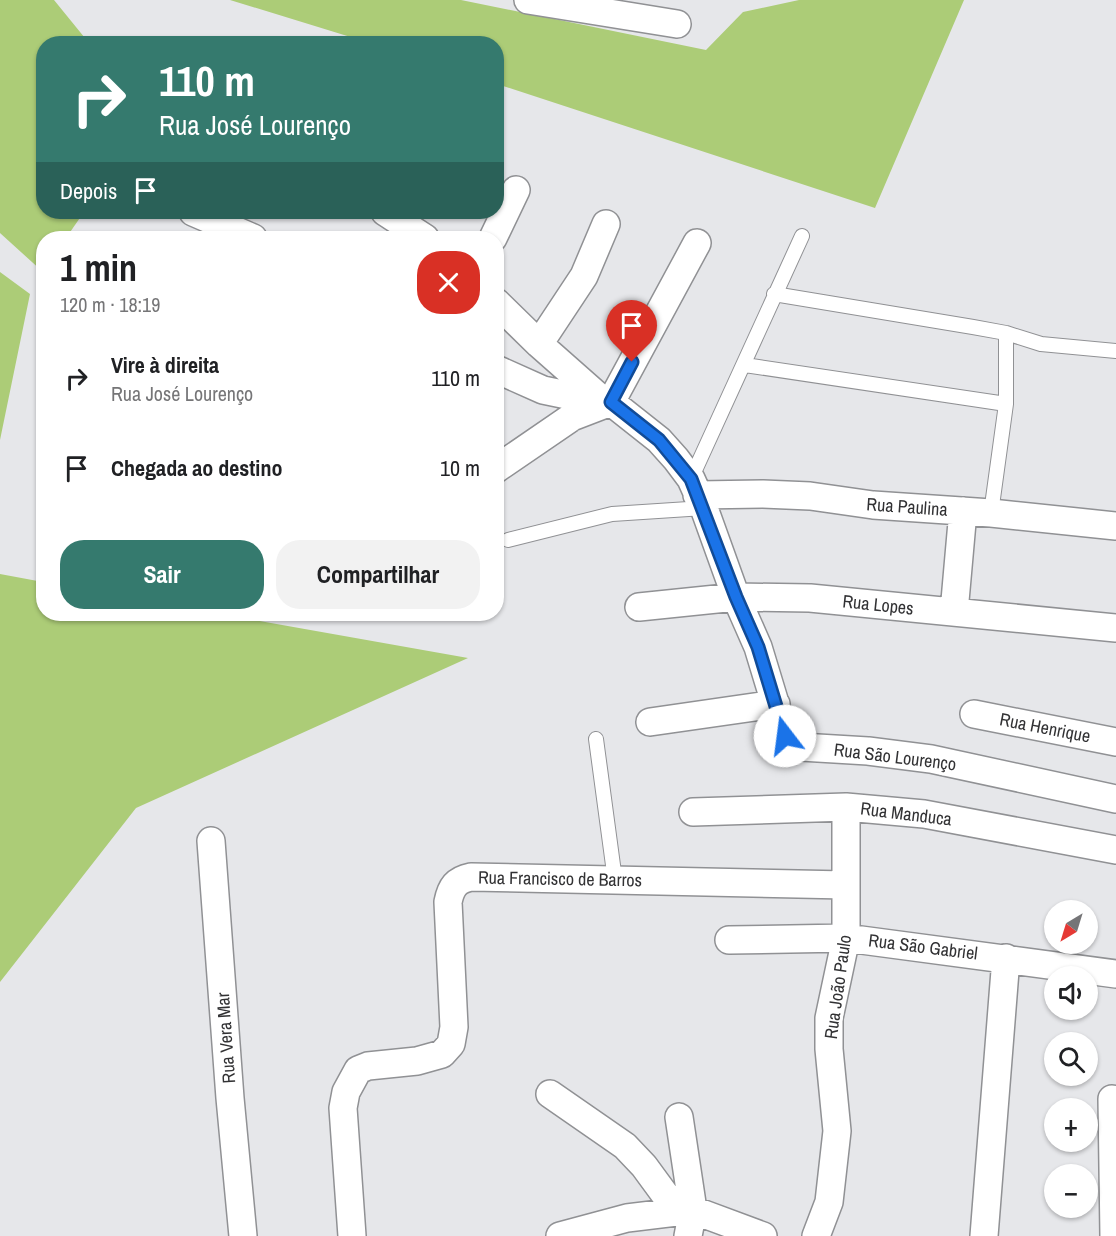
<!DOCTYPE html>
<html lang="pt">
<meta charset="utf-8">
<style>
:root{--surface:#fff;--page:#f2f2f2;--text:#202124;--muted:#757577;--accent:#357a6e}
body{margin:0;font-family:"Archivo Narrow",sans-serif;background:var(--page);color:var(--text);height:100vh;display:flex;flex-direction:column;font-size:22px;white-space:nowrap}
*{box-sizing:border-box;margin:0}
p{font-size:20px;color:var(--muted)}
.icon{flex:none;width:33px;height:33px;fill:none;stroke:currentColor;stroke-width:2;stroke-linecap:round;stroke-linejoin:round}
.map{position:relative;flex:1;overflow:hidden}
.panel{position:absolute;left:36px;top:231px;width:468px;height:390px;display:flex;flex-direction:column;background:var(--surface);border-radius:24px;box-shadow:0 2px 4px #0004}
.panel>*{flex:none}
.guide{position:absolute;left:36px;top:36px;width:468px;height:183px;border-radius:24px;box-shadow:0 2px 4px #0004;background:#357a6e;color:#fff;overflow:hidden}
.needle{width:39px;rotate:218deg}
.buttons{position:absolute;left:1044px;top:900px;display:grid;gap:12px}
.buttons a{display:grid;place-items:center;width:54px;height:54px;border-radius:50%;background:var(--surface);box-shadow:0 2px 4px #0004;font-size:30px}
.pin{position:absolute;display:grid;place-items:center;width:51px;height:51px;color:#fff;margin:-62px -26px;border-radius:50% 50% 50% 0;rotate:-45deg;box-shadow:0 0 6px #0007}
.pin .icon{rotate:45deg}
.me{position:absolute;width:66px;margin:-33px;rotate:345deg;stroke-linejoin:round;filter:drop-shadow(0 0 4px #0008)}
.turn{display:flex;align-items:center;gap:21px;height:126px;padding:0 24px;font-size:27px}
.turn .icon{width:78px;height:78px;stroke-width:2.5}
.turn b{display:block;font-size:42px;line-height:51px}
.then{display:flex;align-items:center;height:57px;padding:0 24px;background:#0003;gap:12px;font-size:22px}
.round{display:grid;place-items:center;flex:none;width:63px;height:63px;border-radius:24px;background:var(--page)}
.summary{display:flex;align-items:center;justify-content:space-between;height:102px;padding:0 24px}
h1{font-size:36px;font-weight:800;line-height:45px}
.cta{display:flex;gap:12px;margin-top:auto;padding:12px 24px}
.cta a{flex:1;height:69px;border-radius:24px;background:var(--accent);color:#fff;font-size:24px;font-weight:800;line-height:69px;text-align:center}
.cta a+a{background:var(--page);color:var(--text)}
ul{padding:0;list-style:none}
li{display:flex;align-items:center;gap:18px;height:90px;padding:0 24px}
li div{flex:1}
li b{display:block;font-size:22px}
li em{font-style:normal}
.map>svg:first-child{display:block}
.green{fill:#accc77}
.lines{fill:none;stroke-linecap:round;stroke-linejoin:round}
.lane-casing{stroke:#909194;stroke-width:16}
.street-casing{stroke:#909194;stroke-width:30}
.lane{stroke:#fff;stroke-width:14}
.street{stroke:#fff;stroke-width:27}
.route-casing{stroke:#114b97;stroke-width:15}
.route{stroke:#1a73e8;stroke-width:10}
.labels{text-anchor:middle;stroke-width:6;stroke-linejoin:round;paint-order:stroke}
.street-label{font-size:18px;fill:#323234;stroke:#fff}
</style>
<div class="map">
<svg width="1116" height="1236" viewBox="0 0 1116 1236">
<rect width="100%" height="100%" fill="#e6e7ea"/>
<path class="green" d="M 0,0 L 54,0 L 89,43 L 44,44 L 44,212 L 84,212 L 66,238 L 44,238 L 43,272 L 0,233 Z
M 230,0 L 461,0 L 706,50 L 743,12 L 799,0 L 964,0 L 875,208 L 497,84 L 496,44 L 370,43 Z
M 0,272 L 30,294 L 0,440 Z
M 0,574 L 43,582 L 44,614 L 221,614 L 468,658 L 136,808 L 0,982 Z"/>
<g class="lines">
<g class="lane-casing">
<path id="lane" d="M 774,294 L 973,327 L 1006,333 L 1041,344 L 1116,351
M 745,365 L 1006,404
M 691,479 L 802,236
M 991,513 L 1006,404 L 1006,333
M 508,540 L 612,514 L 704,508
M 596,739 L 615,880"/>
</g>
<g class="street-casing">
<path id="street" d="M 528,0 L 677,24
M 193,212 L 253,238
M 385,212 L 425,238
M 493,238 L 516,190
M 496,302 L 539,344 L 599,397
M 539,344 L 584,276 L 606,224
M 496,369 L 543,390 L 567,395 L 599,397 L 611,402 L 659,440 L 676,459 L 691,479 L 704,508 L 736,597 L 758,647 L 785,736 L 801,747 L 868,751 L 931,759 L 1116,799
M 496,469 L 572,417 L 611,402 L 697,243
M 697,495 L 763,494 L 810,496 L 873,505 L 991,513 L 1116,526
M 639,607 L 736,597 L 810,598 L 1116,628
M 954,612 L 963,511
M 974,714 L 1116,742
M 650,722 L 776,704
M 693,812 L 846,807 L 924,814 L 1116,850
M 211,841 L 230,1098 L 243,1236
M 729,940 L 846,938 L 1116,974
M 550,1094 L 625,1146 L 644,1166 L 677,1211
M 1112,1099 L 1114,1236
M 679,1117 L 693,1210 L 688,1236
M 352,1236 L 343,1108 L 346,1092 L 358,1070 L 368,1066 L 417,1061 L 442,1054 L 451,1044 L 454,1027 L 448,902 C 451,887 456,880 471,877 L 846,885
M 560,1236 L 627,1218 L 693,1210 L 763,1236
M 816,1236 L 829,1202 L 837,1131 L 829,1049 L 829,1018 L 846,938 L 846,807
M 984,1236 L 1006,958"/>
</g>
<use href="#lane" class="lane"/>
<use href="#street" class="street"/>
</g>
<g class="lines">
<g class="route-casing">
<path id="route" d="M 632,362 L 611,402 L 659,440 L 691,479 L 736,597 L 758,647 L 785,736"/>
</g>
<use href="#route" class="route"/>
</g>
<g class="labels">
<g class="street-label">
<text transform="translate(907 507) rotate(4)" y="6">Rua Paulina</text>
<text transform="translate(878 605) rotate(6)" y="6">Rua Lopes</text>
<text transform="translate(1045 728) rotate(11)" y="6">Rua Henrique</text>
<text transform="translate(895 757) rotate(7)" y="6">Rua São Lourenço</text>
<text transform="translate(906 814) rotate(7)" y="6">Rua Manduca</text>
<text transform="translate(560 879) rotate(1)" y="6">Rua Francisco de Barros</text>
<text transform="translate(923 947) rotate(7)" y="6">Rua São Gabriel</text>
<text transform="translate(838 987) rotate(-82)" y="6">Rua João Paulo</text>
<text transform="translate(226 1038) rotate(-94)" y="6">Rua Vera Mar</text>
</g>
</g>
</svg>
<div class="buttons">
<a><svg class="needle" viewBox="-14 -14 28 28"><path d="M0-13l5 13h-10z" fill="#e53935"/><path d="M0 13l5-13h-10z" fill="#757577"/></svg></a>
<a><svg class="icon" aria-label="sound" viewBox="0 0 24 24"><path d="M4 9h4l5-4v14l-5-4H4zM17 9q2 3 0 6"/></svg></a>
<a><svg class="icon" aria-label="search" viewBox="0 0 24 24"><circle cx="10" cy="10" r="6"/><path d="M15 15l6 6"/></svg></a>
<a>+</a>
<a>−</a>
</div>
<div class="pin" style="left:632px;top:362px;background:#d93025"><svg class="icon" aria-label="arrive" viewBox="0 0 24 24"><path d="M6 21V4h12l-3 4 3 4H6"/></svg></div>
<svg class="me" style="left:785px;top:736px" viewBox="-20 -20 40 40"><circle r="19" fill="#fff"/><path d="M0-13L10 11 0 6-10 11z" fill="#1a73e8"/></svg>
<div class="guide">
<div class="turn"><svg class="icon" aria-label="right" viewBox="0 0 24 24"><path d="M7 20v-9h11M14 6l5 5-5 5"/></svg><div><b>110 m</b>Rua José Lourenço</div></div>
<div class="then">Depois<svg class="icon" aria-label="arrive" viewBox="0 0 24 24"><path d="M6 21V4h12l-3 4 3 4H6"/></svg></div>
</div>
<section class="panel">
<div class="summary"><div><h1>1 min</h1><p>120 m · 18:19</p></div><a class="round" style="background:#d93025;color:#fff"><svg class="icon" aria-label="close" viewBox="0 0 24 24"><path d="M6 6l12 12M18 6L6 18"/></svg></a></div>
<ul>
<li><svg class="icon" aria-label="right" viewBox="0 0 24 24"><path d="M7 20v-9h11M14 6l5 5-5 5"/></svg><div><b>Vire à direita</b><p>Rua José Lourenço</p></div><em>110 m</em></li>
<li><svg class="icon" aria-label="arrive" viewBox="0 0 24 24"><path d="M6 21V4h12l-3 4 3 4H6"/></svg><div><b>Chegada ao destino</b></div><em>10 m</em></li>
</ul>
<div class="cta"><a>Sair</a><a>Compartilhar</a></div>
</section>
</div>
